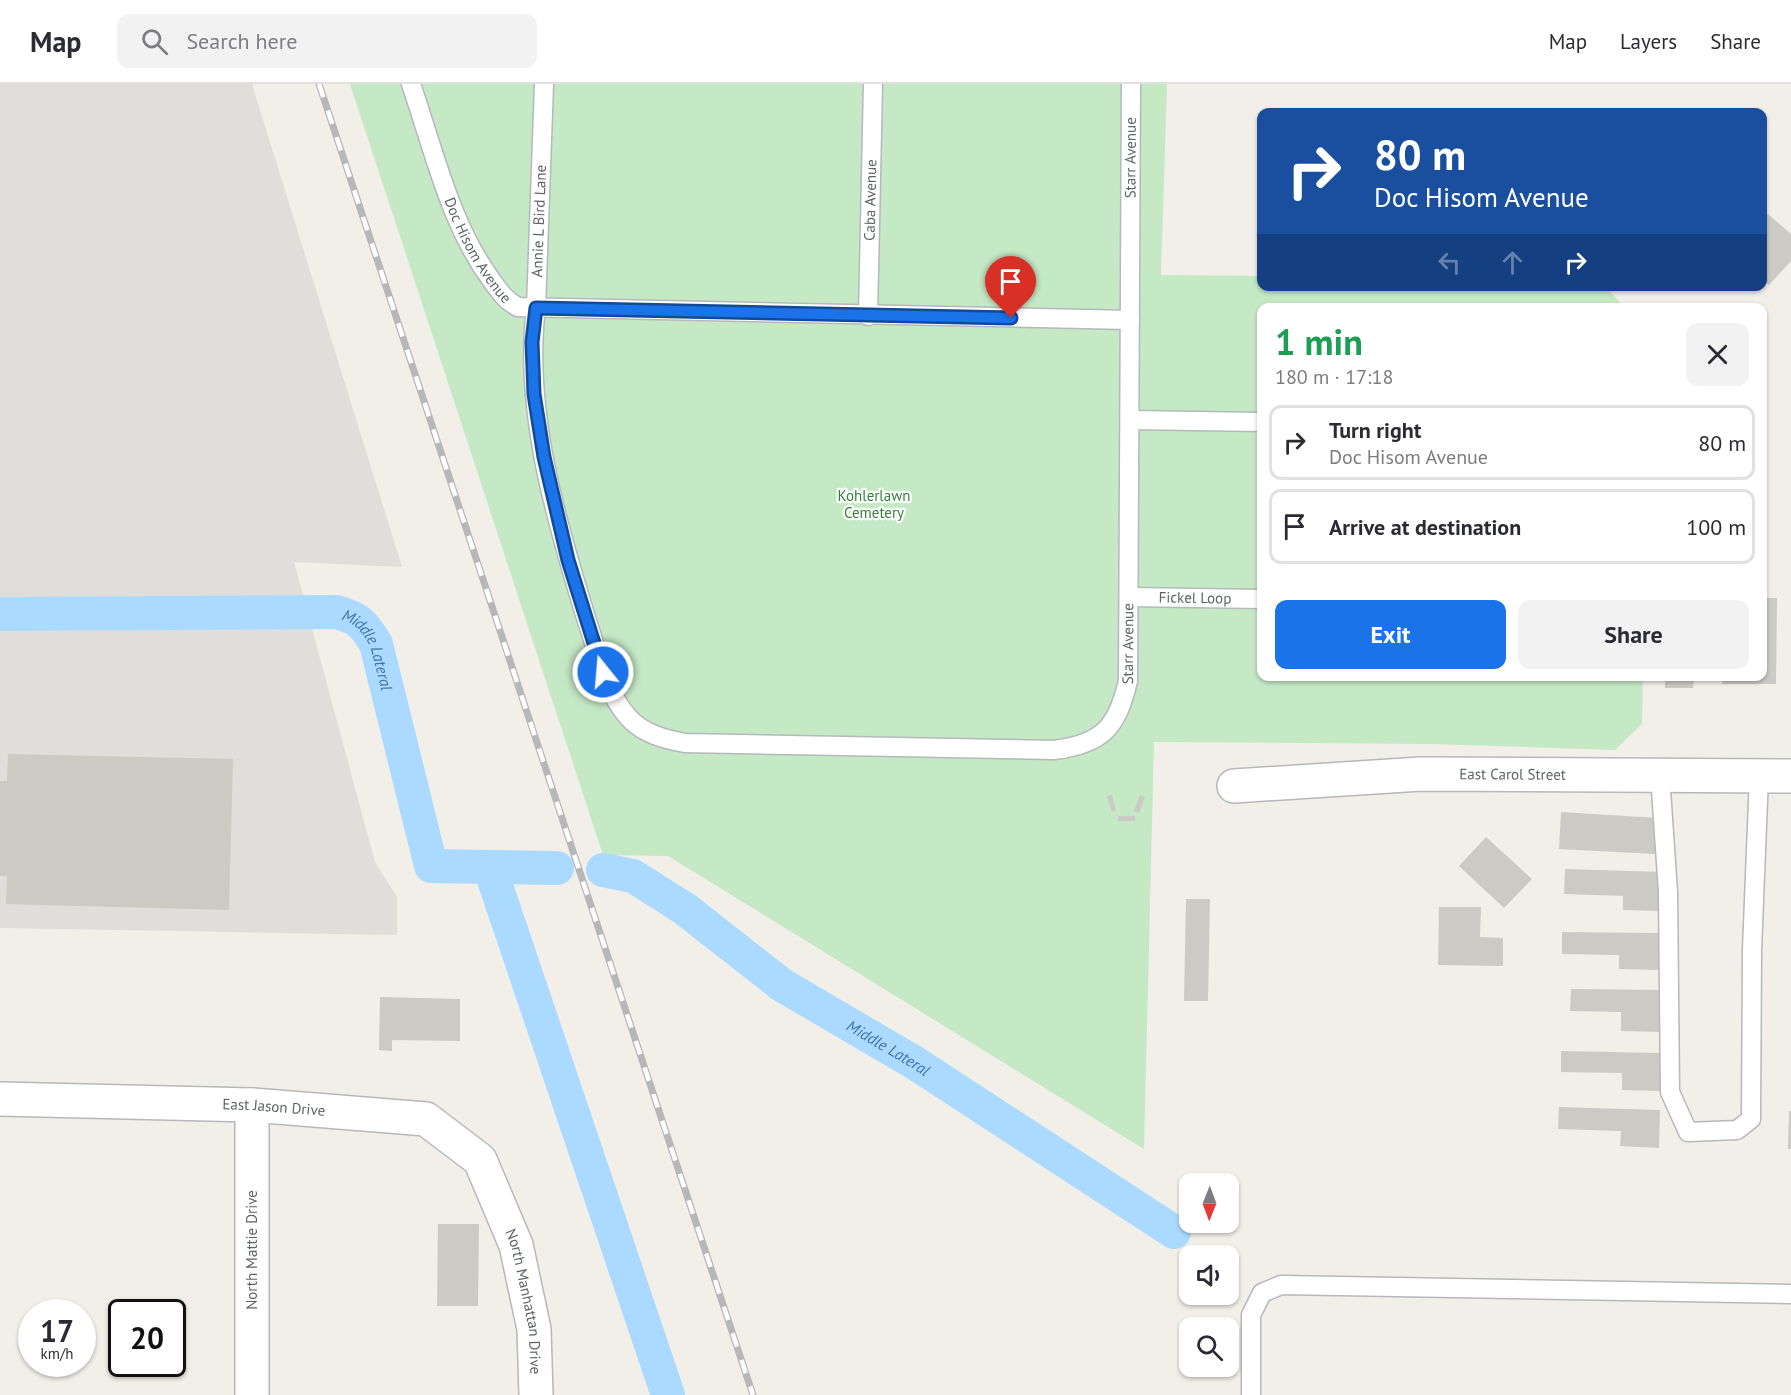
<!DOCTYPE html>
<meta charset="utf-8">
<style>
:root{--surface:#fff;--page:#f2f2f3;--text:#2b2b33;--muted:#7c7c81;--line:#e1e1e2;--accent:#1a73e8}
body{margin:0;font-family:"PT Sans",sans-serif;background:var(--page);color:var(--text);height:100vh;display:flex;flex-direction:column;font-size:22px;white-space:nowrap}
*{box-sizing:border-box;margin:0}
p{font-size:20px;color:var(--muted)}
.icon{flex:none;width:33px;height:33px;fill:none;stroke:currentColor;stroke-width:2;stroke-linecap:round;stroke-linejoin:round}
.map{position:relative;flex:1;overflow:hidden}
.sheet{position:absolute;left:1257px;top:219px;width:510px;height:378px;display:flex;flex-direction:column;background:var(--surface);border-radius:12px;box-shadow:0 2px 4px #0004}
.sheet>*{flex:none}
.top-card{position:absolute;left:1257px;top:24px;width:510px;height:183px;border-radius:12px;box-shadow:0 2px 4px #0004;background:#1a4fa0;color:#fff;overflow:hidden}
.needle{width:39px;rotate:181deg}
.buttons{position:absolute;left:1179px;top:1089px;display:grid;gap:12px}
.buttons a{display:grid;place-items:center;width:60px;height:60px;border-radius:12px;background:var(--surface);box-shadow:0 2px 4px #0004;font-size:30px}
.speed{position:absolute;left:18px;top:1215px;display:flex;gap:12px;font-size:30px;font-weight:700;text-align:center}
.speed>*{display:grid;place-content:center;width:78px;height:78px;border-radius:50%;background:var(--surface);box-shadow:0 2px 4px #0004;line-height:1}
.speed small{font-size:15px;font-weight:400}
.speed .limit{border:3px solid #111;border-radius:9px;background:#fff;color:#111}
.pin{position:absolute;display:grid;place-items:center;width:51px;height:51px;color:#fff;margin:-62px -26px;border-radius:50% 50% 50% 0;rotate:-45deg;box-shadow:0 0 6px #0007}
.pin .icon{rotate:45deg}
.me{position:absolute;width:66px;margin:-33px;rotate:343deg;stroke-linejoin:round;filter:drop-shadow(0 0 4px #0008)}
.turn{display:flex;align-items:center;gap:21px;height:126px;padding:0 18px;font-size:27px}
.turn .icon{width:78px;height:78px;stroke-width:2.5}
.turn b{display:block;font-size:42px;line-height:51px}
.lanes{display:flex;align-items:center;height:57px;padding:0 18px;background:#0003;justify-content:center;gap:30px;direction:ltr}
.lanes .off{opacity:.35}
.round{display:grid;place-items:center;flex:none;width:63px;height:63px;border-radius:12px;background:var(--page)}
.headline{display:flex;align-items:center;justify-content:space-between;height:102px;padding:0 18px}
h1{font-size:36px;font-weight:600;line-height:45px;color:#1e9e55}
.cta{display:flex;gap:12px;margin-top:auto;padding:12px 18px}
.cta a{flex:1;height:69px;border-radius:12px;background:var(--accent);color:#fff;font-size:24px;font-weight:600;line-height:69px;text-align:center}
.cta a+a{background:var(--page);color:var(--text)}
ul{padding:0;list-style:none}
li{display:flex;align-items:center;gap:18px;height:75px;margin:0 12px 9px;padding:0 6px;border:3px solid var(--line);border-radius:12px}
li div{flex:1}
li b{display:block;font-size:22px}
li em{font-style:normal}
header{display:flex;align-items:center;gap:36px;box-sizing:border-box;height:84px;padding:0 30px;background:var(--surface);border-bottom:2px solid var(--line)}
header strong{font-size:28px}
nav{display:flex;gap:33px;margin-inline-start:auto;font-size:21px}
.search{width:420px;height:54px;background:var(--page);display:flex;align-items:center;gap:15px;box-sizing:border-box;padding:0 21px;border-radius:12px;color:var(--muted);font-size:22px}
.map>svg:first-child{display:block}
.industrial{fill:#e0deda}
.green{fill:#c5e8c5}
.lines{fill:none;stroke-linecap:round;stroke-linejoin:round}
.canal{stroke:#aadaff;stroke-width:34}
.building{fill:#cccac5}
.service-casing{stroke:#b5b8bc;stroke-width:21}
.minor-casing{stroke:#b5b8bc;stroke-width:36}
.service{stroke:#fff;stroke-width:18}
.minor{stroke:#fff;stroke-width:33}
.rail-casing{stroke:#b6b7b8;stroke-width:7}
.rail{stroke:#fff;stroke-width:4.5;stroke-dasharray:14;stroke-linecap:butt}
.route-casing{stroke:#114b97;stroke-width:15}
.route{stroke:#1a73e8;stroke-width:10}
.labels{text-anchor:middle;stroke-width:4.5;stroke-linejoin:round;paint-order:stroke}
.street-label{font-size:15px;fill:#5f6368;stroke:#fff}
.park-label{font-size:15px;fill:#348238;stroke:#fff}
.water-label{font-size:16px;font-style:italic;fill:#4174aa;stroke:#fff}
</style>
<header>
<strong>Map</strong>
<div class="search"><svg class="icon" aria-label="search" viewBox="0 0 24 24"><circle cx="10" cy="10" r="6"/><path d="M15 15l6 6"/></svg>Search here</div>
<nav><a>Map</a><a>Layers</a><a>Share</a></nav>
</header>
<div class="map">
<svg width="1791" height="1311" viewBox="0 0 1791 1311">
<rect width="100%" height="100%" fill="#f1efe8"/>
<path class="industrial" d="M 0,0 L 252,0 L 402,483 L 294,478 L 375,778 L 397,813 L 397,851 L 0,844 Z"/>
<path class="green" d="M 350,0 L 1167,0 L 1161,191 L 1261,192 L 1262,202 L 1606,203 L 1624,223 L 1262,224 L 1262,592 L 1643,593 L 1642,640 L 1615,666 L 1433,660 L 1154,658 L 1144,1065 L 668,772 L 603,771 Z"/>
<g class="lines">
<g class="canal">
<path id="s1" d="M 0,530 L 336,528 C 359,534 364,540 376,560 L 431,782 L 557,784"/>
<path d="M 490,784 L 668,1311"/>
<path id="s2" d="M 603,786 L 633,792 L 685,825 L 782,901 L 915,979 L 1174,1148"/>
</g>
</g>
<path class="building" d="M 1768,130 L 1791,150 L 1791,177 L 1769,201 L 1762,196 L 1762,135 Z
M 1762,514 L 1777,514 L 1776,600 L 1722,600 L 1722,592 L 1762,592 Z
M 1665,592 L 1694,592 L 1693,604 L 1665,604 Z
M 8,670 L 233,675 L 229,826 L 6,820 L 7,792 L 0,792 L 0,697 L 7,697 Z
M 1112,711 L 1116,727 L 1112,728 L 1107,712 Z
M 1140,711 L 1145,713 L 1139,729 L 1134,727 Z
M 1561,728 L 1658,734 L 1655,770 L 1559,765 Z
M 1118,732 L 1135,732 L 1135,737 L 1118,737 Z
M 1486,753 L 1532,795 L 1504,824 L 1459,782 Z
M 1565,785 L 1662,788 L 1661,827 L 1623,826 L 1623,812 L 1564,810 Z
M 1186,815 L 1210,815 L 1208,917 L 1184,917 Z
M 1439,823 L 1481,823 L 1480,853 L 1503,854 L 1503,882 L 1438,881 Z
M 1562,848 L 1661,849 L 1660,886 L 1619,885 L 1619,871 L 1562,870 Z
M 1571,905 L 1662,906 L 1661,948 L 1621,947 L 1621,928 L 1570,927 Z
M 380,913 L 460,915 L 460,957 L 392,956 L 392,967 L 379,966 Z
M 1561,967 L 1661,969 L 1660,1007 L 1622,1006 L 1622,989 L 1561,988 Z
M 1559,1023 L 1660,1026 L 1659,1064 L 1620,1062 L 1621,1047 L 1558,1045 Z
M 1789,1027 L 1791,1027 L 1791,1065 L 1788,1065 Z
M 438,1140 L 479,1140 L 478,1222 L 437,1222 Z"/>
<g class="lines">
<g class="service-casing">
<g id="service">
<path id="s3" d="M 411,0 C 434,67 450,140 492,197 C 500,208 506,217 518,223 L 1130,236"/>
<path id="s4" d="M 544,0 L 536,224 C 523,326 557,440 587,537 C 598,569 605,607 628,633 C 643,650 664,655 685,659 L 1054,666 C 1102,660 1117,644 1128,597 L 1131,0"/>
<path id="s5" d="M 868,232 L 873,0"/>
<path d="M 1130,336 L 1262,338"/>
<path id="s6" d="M 1129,513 L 1262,515"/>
<path d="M 1660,691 L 1668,808 L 1670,1008 L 1688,1048 L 1737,1046 L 1751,1035 L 1752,866 L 1759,692"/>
<path d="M 1251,1311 L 1251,1231 L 1262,1209 L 1281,1201 L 1791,1210"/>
</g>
</g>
<g class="minor-casing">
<g id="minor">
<path id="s7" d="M 1234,702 L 1421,690 L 1791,692"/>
<path id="s8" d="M 0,1015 L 252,1021 L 426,1035 L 480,1076 L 516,1161 L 534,1245 L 536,1311"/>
<path d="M 252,1021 L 252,1311"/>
</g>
</g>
<use href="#service" class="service"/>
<use href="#minor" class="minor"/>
<g class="rail-casing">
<path id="rail" d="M 319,0 L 753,1311"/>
</g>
<use href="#rail" class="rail"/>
</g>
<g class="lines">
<g class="route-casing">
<path id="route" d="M 603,588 L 568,476 L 544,373 L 534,310 L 532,258 L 536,224 L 1011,234"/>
</g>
<use href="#route" class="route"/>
</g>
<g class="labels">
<g class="street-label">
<text dy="5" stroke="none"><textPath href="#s4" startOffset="1716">Starr Avenue</textPath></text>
<text dy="5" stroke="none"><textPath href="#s5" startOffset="116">Caba Avenue</textPath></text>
<text transform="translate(539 137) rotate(-88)" y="5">Annie L Bird Lane</text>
<text dy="5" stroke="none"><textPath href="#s3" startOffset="180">Doc Hisom Avenue</textPath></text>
<text dy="5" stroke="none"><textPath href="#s6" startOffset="66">Fickel Loop</textPath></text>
<text dy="5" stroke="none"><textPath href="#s4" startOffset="1230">Starr Avenue</textPath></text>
<text dy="5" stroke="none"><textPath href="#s7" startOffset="279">East Carol Street</textPath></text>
<text dy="5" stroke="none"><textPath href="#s8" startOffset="274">East Jason Drive</textPath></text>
<text transform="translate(252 1166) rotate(-90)" y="5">North Mattie Drive</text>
<text dy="5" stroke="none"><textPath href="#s8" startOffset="644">North Manhattan Drive</textPath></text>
</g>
<g class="park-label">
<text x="874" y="417">Kohlerlawn<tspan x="874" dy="17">Cemetery</tspan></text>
</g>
<g class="water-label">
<text dy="6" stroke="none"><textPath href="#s1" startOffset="390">Middle Lateral</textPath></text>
<text dy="6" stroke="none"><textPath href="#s2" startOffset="339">Middle Lateral</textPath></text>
</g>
</g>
</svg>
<div class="buttons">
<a><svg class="needle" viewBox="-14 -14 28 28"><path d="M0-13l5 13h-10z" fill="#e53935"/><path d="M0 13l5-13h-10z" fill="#7c7c81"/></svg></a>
<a><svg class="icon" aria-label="sound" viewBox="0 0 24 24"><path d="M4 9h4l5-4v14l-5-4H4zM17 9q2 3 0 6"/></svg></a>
<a><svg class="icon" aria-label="search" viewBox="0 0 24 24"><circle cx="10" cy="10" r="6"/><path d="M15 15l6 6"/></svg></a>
</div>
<div class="speed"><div>17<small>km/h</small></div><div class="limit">20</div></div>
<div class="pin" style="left:1011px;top:234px;background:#d93025"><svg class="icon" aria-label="arrive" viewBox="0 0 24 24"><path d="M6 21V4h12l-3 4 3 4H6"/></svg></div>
<svg class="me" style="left:603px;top:588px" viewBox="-20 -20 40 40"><circle r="17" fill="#1a73e8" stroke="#fff" stroke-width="3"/><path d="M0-11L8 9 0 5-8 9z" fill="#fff"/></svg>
<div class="top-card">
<div class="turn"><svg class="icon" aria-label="right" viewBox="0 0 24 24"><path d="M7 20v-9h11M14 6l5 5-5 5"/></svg><div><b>80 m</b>Doc Hisom Avenue</div></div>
<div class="lanes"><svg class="icon off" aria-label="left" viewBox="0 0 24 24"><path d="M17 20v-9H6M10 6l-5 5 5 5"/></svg><svg class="icon off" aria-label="ahead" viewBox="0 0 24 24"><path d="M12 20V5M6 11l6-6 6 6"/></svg><svg class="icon" aria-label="right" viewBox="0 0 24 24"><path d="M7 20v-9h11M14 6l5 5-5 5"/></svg></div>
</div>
<section class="sheet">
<div class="headline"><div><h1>1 min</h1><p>180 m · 17:18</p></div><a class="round"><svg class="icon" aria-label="close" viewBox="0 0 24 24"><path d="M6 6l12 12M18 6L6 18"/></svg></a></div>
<ul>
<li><svg class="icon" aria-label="right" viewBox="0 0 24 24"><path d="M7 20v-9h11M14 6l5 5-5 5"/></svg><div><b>Turn right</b><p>Doc Hisom Avenue</p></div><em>80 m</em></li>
<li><svg class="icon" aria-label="arrive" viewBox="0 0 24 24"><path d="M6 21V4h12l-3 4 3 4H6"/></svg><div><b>Arrive at destination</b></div><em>100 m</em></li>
</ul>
<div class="cta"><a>Exit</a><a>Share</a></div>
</section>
</div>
